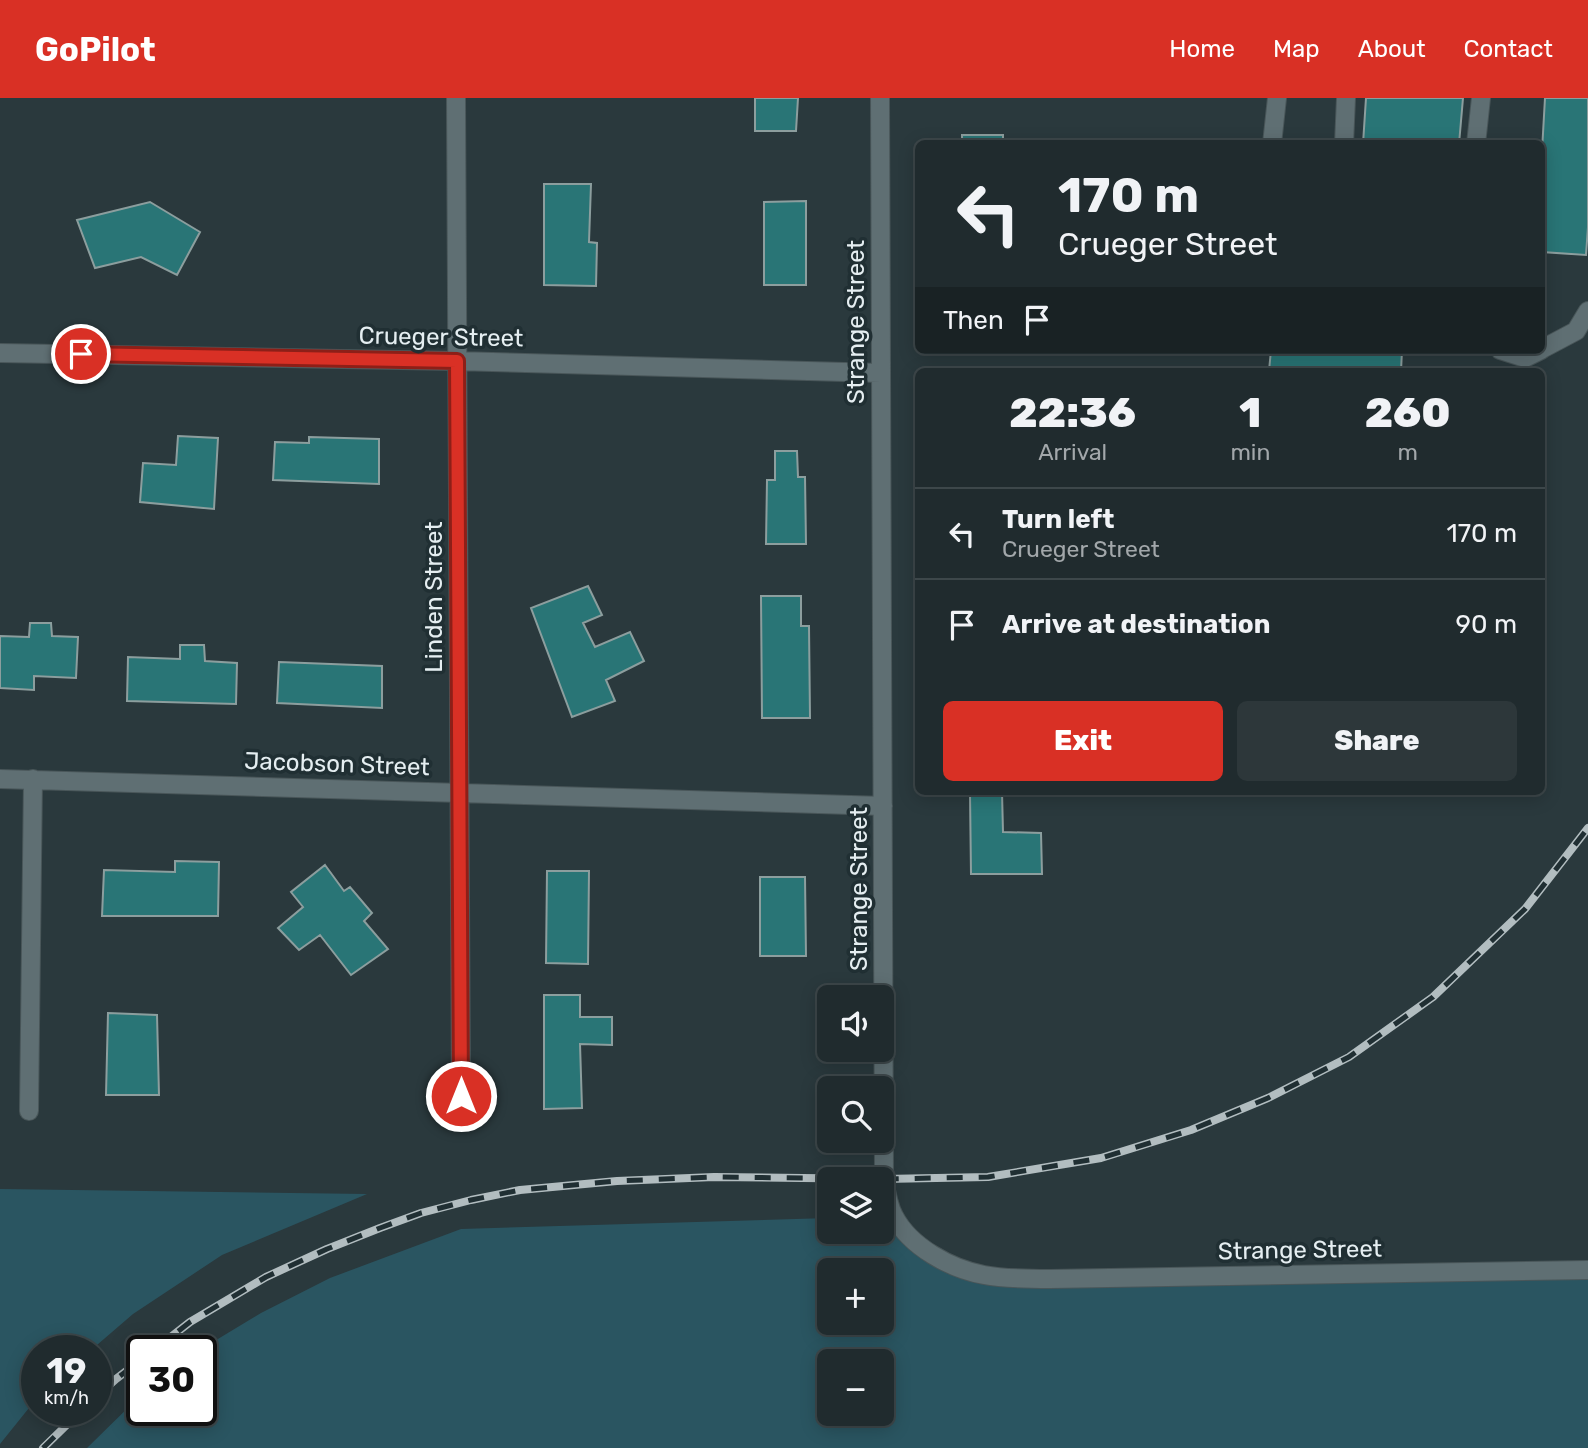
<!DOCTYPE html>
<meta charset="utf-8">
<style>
:root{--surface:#202b2e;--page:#2d373a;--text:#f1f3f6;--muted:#a2a7aa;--line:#3d474a;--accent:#d93025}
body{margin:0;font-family:Rubik,sans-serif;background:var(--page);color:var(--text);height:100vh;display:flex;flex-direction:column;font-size:26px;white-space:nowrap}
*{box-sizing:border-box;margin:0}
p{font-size:23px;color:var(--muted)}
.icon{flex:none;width:38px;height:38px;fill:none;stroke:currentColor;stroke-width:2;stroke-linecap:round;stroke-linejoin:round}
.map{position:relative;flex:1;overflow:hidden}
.panel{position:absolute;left:915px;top:270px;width:630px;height:427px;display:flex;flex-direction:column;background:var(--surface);border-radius:10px;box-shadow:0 4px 18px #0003,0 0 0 2px var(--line)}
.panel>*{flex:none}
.hud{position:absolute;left:915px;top:42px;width:630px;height:214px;border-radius:10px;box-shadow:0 4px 18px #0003,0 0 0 2px var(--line);background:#202b2e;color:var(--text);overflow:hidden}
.controls{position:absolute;left:817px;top:887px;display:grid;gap:14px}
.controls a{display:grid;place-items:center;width:77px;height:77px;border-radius:10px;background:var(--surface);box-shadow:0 4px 18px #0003,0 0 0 2px var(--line);font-size:35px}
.speed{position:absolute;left:21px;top:1237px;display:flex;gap:14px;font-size:35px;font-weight:700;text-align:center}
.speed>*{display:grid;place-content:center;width:91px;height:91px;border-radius:50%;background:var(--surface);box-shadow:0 4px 18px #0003,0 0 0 2px var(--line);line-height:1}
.speed small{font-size:18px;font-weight:400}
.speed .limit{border:4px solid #111;border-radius:10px;background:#fff;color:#111}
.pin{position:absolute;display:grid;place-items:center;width:60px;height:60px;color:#fff;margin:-30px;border:4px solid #fff;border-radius:50%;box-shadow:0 2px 7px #0007}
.me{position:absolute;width:77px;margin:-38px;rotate:0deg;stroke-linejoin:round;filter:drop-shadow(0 0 5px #0008)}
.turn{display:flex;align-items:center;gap:24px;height:147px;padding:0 28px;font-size:32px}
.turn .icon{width:91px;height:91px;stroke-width:2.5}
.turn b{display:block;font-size:49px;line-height:60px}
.then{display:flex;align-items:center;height:66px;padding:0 28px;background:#0003;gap:14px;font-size:26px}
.eta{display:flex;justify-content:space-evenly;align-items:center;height:119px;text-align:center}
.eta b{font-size:42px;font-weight:800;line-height:49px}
.cta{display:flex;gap:14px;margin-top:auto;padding:14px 28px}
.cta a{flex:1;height:80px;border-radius:10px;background:var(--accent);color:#fff;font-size:28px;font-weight:800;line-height:80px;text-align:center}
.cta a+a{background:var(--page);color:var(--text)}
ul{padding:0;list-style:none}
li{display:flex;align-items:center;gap:21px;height:91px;padding:0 28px;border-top:2px solid var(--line)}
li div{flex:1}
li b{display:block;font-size:26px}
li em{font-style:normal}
header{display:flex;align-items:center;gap:42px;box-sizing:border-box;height:98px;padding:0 35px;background:var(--accent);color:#fff}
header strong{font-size:33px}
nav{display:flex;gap:38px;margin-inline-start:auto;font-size:24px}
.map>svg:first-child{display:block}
.green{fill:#2a5561;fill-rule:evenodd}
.building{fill:#297576;stroke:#8c9e9e;stroke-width:2}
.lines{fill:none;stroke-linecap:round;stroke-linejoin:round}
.minor-casing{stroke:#495659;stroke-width:20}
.minor{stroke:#5f6f73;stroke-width:18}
.rail-casing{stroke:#b2bdc0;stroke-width:8}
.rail{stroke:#202f33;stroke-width:5;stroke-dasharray:16;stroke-linecap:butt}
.route-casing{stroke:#8d1f18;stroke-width:18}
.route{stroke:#d93025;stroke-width:12}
.labels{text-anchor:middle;stroke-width:7;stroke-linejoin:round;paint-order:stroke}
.street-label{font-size:24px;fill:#e5eef1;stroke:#202f33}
</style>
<header>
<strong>GoPilot</strong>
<nav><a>Home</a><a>Map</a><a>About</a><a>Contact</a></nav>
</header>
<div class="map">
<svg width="1588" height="1350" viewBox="0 0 1588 1350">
<rect width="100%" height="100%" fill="#2a393d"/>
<path class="green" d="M 0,1091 L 367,1096 L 222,1157 L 133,1216 L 90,1253 L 37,1253 L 37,1300 L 0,1346 Z
M 894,1118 L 967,1173 L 1588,1172 L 1588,1350 L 87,1350 L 142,1296 L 142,1312 L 201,1312 L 201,1253 L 198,1253 L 261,1215 L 330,1180 L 461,1131 L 829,1120 L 830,1134 L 882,1134 L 882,1119 ZM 830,1172 L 882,1172 L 882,1225 L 830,1225 ZM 830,1264 L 882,1264 L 882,1316 L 830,1316 Z"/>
<path class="building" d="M 755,0 L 798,0 L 796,33 L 755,33 Z
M 1366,0 L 1463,0 L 1459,46 L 1363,46 Z
M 1545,0 L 1588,0 L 1588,129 L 1586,157 L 1542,154 L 1542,53 Z
M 962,37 L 1003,37 L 1003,46 L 962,46 Z
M 544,86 L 591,86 L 589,144 L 597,145 L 596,188 L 544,187 Z
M 806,103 L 806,187 L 764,187 L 764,104 Z
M 150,104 L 200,134 L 177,177 L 141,159 L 95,170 L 77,122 Z
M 970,252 L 1031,252 L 1031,256 L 970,254 Z
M 1271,252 L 1402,252 L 1401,273 L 1269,273 Z
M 178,338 L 218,340 L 214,411 L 140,404 L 143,365 L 176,367 Z
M 309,339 L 379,341 L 379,386 L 273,382 L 275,344 L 309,345 Z
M 775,353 L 797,353 L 798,379 L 805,379 L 806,446 L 766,446 L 767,382 L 775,382 Z
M 588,488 L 602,517 L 583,525 L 595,549 L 630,534 L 644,563 L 606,582 L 615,603 L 572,619 L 531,510 Z
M 761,498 L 801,498 L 801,528 L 809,528 L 810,620 L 762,620 Z
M 30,525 L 51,525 L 52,538 L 78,539 L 76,580 L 34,578 L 34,592 L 0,590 L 0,538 L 29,539 Z
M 180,547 L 204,547 L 205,563 L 237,565 L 236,606 L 127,603 L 128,559 L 180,561 Z
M 279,564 L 382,568 L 382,610 L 277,605 Z
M 1002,694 L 1003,734 L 1041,735 L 1042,776 L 971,776 L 970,695 Z
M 175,763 L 219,764 L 218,818 L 102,818 L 104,772 L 175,774 Z
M 325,767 L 344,793 L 350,789 L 372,815 L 364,823 L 388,851 L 351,877 L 320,837 L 299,852 L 278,830 L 303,809 L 291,794 Z
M 547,773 L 589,773 L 588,866 L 546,865 Z
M 760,779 L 805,779 L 806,858 L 760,858 Z
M 544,897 L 580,897 L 580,919 L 612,919 L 612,947 L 580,946 L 582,1010 L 544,1011 Z
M 108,915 L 157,917 L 159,997 L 106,997 Z"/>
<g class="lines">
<g class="minor-casing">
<path id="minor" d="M 456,0 L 461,998
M 880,0 L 884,1081 C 886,1094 888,1107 894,1118 C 910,1149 951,1171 984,1177 C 1006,1181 1028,1181 1050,1181 L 1588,1172
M 1272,46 L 1277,0
M 1344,46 L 1346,0
M 1476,46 L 1481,0
M 1542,251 L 1576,233 L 1588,213
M 1500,252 L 1525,260 L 1541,252
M 0,255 L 457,263 L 881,275
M 0,681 L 883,708
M 29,1013 L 33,681"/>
</g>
<use href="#minor" class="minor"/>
<g class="rail-casing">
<path id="rail" d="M 153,1253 L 190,1224 L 266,1179 L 327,1151 L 380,1130 L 421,1115 L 471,1102 L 520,1092 L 617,1083 L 714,1079 L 884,1081 L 988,1079 L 1101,1060 L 1191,1032 L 1268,1000 L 1349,959 L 1433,899 L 1525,811 L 1588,730
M 96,1299 L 116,1281 L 142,1261
M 43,1350 L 82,1312"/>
</g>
<use href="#rail" class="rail"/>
</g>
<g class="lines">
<g class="route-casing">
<path id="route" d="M 81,256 L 457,263 L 461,998"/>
</g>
<use href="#route" class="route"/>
</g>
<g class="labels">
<g class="street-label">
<text transform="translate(856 224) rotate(-90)" y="8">Strange Street</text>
<text transform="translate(441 239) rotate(1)" y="8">Crueger Street</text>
<text transform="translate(434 499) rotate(-90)" y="8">Linden Street</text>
<text transform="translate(337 666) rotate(2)" y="8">Jacobson Street</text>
<text transform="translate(859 791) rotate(-90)" y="8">Strange Street</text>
<text transform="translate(1300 1152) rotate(-1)" y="8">Strange Street</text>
</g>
</g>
</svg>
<div class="controls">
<a><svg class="icon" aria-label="sound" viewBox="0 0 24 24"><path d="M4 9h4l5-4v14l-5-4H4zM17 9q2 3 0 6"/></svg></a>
<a><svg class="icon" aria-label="search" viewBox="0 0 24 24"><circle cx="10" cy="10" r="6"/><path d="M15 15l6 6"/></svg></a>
<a><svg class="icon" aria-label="layers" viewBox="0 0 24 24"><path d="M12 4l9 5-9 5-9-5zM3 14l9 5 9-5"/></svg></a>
<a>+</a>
<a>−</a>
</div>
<div class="speed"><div>19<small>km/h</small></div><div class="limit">30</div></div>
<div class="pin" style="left:81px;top:256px;background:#d93025"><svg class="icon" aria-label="arrive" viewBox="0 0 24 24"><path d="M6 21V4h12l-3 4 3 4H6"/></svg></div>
<svg class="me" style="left:461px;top:998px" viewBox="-20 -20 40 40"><circle r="17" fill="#d93025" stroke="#fff" stroke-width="3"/><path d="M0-11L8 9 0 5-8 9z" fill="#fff"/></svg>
<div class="hud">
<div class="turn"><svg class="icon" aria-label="left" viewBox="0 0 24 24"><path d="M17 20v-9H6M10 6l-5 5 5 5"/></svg><div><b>170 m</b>Crueger Street</div></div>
<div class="then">Then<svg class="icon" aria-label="arrive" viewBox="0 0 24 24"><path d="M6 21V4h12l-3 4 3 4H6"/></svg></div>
</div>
<section class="panel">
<div class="eta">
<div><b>22:36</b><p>Arrival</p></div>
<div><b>1</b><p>min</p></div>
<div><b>260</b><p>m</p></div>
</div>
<ul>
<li><svg class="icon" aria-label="left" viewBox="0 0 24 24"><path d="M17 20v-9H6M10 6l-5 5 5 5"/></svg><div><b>Turn left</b><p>Crueger Street</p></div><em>170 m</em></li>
<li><svg class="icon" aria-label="arrive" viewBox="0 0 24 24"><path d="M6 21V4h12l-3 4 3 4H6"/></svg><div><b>Arrive at destination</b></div><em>90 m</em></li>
</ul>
<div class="cta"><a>Exit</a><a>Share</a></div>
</section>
</div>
